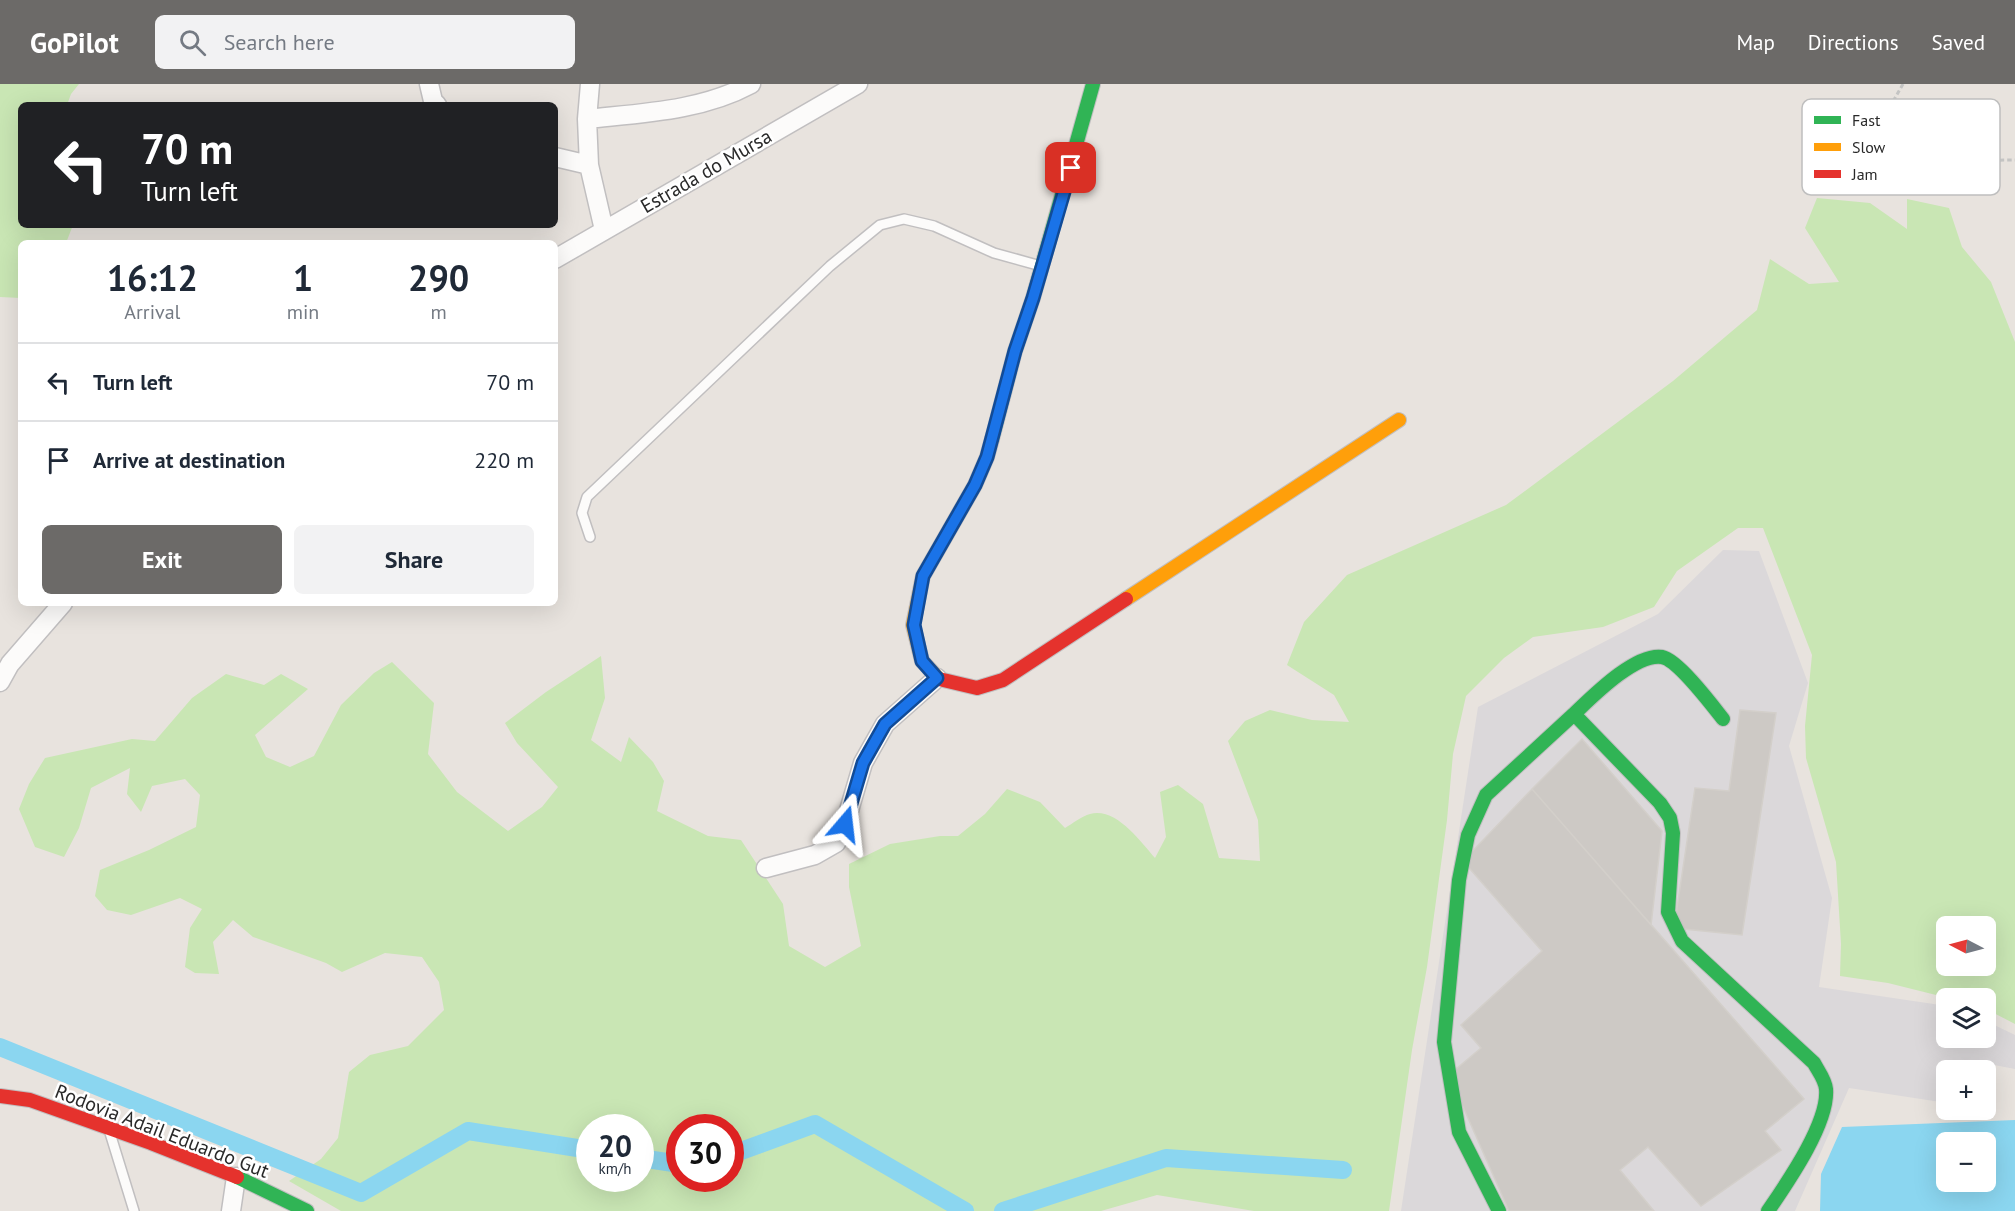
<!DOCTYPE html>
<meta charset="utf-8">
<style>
:root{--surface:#fff;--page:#f2f2f3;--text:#1f2937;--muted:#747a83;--line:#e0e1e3;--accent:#6c6a68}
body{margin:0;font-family:"PT Sans",sans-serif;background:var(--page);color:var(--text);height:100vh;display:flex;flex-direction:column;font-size:22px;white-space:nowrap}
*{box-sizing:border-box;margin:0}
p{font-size:20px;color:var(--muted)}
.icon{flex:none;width:33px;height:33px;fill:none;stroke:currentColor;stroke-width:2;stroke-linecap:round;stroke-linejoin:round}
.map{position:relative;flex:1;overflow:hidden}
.sheet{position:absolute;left:18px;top:156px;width:540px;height:366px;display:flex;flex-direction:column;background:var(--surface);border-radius:9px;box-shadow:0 6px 24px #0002}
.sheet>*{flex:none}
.guide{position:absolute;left:18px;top:18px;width:540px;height:126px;border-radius:9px;box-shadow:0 6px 24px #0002;background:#202124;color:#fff;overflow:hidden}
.needle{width:39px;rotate:276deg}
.controls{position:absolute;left:1936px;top:832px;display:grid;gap:12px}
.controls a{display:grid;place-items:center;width:60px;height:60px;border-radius:9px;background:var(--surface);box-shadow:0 6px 24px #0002;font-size:30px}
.speed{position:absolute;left:576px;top:1030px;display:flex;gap:12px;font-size:30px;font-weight:700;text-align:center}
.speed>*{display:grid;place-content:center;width:78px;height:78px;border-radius:50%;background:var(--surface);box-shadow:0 6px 24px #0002;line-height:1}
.speed small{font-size:15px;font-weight:400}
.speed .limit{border:9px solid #d22;background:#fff;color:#111}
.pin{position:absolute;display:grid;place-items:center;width:51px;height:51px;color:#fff;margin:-26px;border-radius:12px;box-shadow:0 3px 9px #0006}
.me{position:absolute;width:66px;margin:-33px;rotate:17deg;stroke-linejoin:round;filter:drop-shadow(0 0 4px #0008)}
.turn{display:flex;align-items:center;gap:21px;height:126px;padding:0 24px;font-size:27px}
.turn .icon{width:78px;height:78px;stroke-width:2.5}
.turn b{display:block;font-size:42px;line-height:51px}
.eta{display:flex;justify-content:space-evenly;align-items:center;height:102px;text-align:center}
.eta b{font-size:36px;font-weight:800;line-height:42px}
.primary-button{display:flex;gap:12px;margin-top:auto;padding:12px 24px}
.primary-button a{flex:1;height:69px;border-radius:9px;background:var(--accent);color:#fff;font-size:24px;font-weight:800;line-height:69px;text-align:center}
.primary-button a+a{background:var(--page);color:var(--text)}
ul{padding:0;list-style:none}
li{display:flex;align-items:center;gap:18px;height:78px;padding:0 24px;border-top:2px solid var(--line)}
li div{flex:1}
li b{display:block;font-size:22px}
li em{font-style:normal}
header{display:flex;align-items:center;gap:36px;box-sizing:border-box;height:84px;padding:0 30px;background:var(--accent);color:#fff}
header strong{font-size:28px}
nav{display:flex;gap:33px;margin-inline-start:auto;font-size:21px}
.search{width:420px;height:54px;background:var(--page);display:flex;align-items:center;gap:15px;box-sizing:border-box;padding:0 21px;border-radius:9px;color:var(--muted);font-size:22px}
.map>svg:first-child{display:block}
.industrial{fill:#dbd8da}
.green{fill:#c9e6b4;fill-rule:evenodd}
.water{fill:#8bd6f0;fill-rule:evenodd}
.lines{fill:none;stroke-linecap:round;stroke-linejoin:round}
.canal{stroke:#8bd6f0;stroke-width:18}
.building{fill:#cdc9c5;stroke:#d3cfca;stroke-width:1.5}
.lane-casing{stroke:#c1bfc0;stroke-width:12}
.street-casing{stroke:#c1bfc0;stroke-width:21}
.fast-casing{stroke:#c1bfc0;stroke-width:16}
.slow-casing{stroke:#c1bfc0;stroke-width:16}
.jam-casing{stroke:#c1bfc0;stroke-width:16}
.path{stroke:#c4c4c3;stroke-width:3;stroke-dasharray:4.5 3;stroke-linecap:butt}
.lane{stroke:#fcfbfa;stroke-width:9}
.street{stroke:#fcfbfa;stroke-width:18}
.fast{stroke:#30b455;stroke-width:14}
.slow{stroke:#ff9f0a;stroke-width:14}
.jam{stroke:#e5322d;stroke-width:14}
.route-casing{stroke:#114b97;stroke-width:15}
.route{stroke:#1a73e8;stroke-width:10}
.labels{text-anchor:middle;stroke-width:5;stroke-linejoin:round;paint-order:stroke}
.street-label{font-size:20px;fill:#292929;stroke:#fff}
.key{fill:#fff;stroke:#bfbfbf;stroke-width:1.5}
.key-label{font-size:16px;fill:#292929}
</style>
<header>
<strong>GoPilot</strong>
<div class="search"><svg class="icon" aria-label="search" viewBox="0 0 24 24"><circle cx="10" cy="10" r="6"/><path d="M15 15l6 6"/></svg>Search here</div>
<nav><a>Map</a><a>Directions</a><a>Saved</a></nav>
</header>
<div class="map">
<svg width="2015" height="1127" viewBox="0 0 2015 1127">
<rect width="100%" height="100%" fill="#e8e3de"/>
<path class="industrial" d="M 1723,466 L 1759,467 L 1808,599 L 1789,662 L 1832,814 L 1819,903 L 1947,922 L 1947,954 L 1986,954 L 1986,937 L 2015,951 L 2015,985 L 1984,979 L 1983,987 L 1947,987 L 1947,1019 L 1849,1004 L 1795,1127 L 1401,1127 L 1478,623 L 1658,530 Z"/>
<path class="green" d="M 0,0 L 79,0 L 71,10 L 67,21 L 21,21 L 21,141 L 73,141 L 66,159 L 21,159 L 21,214 L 0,213 Z
M 1817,114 L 1870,119 L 1907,145 L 1907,115 L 1949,124 L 1962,163 L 1991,198 L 2015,258 L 2015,940 L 1986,925 L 1986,915 L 1952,915 L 1888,899 L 1840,892 L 1841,860 L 1836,778 L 1806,674 L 1805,642 L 1812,571 L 1763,444 L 1738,444 L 1677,487 L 1654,523 L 1603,543 L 1533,553 L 1504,574 L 1466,612 L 1453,670 L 1447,736 L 1427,883 L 1412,966 L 1389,1127 L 1254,1127 L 1157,1111 L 1101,1127 L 341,1127 L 289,1097 L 321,1075 L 338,1054 L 349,988 L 370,971 L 408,962 L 444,926 L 439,898 L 422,873 L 385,869 L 342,888 L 326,879 L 253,853 L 233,836 L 213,858 L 219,890 L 195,889 L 185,883 L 190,844 L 202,825 L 180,814 L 131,831 L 107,826 L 95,812 L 100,786 L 149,766 L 196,743 L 200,711 L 185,695 L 152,702 L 141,728 L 127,710 L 130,684 L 91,704 L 79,744 L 64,773 L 35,763 L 19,725 L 29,700 L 45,674 L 132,655 L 155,657 L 192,614 L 226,590 L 264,601 L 281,590 L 308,605 L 255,651 L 266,673 L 290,683 L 314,672 L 341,621 L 374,589 L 392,578 L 434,619 L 428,670 L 457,708 L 508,747 L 542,723 L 558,703 L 517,659 L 505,639 L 546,608 L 601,572 L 605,614 L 591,656 L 621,678 L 629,653 L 653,678 L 664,697 L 657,727 L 708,752 L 741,756 L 783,820 L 789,862 L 825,883 L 861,862 L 849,803 L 849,780 L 890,760 L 940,752 L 958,752 L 985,730 L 1007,705 L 1040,718 L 1065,744 C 1072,740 1082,732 1090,730 C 1116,723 1140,757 1155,774 L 1166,753 L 1160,708 L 1178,701 L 1203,720 L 1219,774 L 1260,777 L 1258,736 L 1228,657 L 1245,637 L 1270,626 L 1312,636 L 1349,638 L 1334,611 L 1287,581 L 1304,538 L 1347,491 L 1506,421 L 1673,297 L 1757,226 L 1770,175 L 1809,200 L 1839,198 L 1805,144 ZM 1947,843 L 1986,843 L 1986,882 L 1947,882 ZM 590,1044 L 640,1044 L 640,1095 L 590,1095 ZM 680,1044 L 730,1044 L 730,1095 L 680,1095 Z"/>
<path class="water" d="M 2015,1036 L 2015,1127 L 1820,1127 L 1821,1090 L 1842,1043 ZM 1947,1059 L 1986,1059 L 1986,1098 L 1947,1098 Z"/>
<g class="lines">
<path class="canal" d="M 0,963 L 361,1109 L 468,1047 L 590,1066
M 730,1071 L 815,1040 L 965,1127
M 640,1074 L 680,1080
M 1003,1127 L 1166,1074 L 1343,1086"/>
</g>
<path class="building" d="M 1740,626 L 1776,629 L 1742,851 L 1674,844 L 1695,704 L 1729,707 Z
M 1582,655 L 1662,747 L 1651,841 L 1532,705 Z
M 1532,705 L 1804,1015 L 1765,1047 L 1781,1066 L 1701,1122 L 1648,1063 L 1620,1086 L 1654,1127 L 1509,1127 L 1449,991 L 1481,964 L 1461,941 L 1542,867 L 1463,777 Z"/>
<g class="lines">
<g class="lane-casing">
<path id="lane" d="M 590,453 L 582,429 L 587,413 L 830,182 L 880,141 L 904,135 L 934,142 L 994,169 L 1041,182
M 110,1049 L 134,1127"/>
</g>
<g class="street-casing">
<path id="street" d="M 429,0 L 433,17 L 437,21
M 590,0 L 587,35 L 589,81 L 604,146
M 587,35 C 642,29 701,27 751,0
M 555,73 L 589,81
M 555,175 L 858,0
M 0,598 L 10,580 L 63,519
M 766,784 L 815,771 L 836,759 L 845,740 L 863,679 L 885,640 L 937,594
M 231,1127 L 236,1093"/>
</g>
<g class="fast-casing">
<path id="fast" d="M 992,355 L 1015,267 L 1033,214 L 1093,0
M 1723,635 C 1712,621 1678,576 1662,573 C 1635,569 1592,613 1574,630 L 1660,719 L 1670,734 L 1673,749 L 1668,828 L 1682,857 L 1814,979 C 1818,987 1825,995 1826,1005 C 1829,1039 1787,1099 1768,1127
M 237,1093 L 307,1127
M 1499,1127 L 1459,1048 L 1444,958 L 1459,796 L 1468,751 L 1486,711 L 1574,630"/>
</g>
<g class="slow-casing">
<path id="slow" d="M 1126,515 L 1399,336
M 939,595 L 922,577 L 913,541 L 923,492 L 975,401 L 987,373 L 992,355"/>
</g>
<g class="jam-casing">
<path id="jam" d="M 939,595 L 977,604 L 1003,596 L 1126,515
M 0,1012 L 30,1016 L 151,1059 L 237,1093"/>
</g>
<path class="path" d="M 1903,0 L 1880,40 L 1876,57 L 1885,69 L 1903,77 L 2015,76"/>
<use href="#lane" class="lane"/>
<use href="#street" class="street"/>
<use href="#fast" class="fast"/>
<use href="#slow" class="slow"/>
<use href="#jam" class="jam"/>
</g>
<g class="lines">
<g class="route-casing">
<path id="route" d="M 845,740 L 863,679 L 885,640 L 937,594 L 922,577 L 914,541 L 923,492 L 975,401 L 987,373 L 1015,267 L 1033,214 L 1071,84"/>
</g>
<use href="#route" class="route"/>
</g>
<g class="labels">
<g class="street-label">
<text transform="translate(706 87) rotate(-30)" y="7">Estrada do Mursa</text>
<text transform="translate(162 1047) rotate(21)" y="7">Rodovia Adail Eduardo Gut</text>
</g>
</g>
<rect x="1802" y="15" width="198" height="96" rx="9" class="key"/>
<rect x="1814" y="32" width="27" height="8" fill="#30b455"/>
<rect x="1814" y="59" width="27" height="8" fill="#ff9f0a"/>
<rect x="1814" y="86" width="27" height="8" fill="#e5322d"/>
<g class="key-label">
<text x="1852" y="42">Fast</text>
<text x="1852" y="69">Slow</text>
<text x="1852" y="96">Jam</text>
</g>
</svg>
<div class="controls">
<a><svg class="needle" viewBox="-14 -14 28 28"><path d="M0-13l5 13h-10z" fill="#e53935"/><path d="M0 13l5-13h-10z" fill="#747a83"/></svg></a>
<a><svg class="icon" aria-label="layers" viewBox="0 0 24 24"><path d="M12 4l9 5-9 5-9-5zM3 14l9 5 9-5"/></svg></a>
<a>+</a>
<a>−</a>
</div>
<div class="speed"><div>20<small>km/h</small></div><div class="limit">30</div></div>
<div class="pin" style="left:1071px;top:84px;background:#d93025"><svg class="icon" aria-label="arrive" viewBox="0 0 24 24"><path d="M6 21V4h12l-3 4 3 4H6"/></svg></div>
<svg class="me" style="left:845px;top:740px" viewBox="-20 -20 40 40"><path d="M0-17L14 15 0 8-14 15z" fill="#1a73e8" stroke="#fff" stroke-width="4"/></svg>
<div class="guide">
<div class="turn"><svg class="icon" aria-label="left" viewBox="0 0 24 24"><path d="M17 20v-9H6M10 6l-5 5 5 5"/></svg><div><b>70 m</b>Turn left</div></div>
</div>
<section class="sheet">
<div class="eta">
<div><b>16:12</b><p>Arrival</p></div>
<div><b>1</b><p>min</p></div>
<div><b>290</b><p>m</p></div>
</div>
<ul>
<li><svg class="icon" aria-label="left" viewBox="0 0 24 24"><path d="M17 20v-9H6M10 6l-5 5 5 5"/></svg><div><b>Turn left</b></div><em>70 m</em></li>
<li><svg class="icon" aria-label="arrive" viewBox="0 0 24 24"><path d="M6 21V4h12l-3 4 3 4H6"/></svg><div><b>Arrive at destination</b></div><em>220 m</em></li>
</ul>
<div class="primary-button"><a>Exit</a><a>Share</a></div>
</section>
</div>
